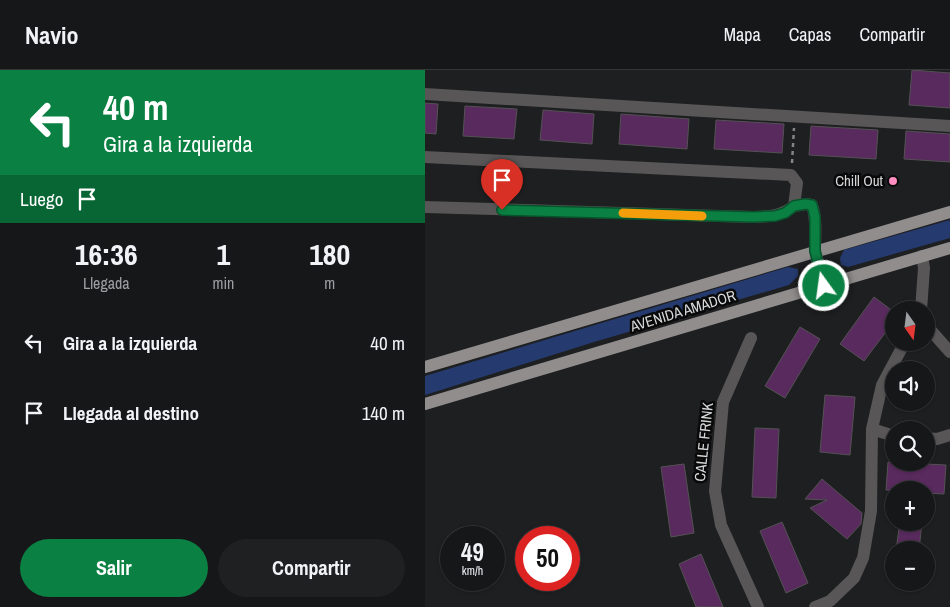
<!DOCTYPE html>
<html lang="es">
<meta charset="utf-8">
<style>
:root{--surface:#161719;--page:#1f2022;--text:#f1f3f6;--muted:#9e9fa2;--line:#353638;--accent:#0b8043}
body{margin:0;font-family:"Archivo Narrow",sans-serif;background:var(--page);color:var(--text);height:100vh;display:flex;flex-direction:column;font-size:19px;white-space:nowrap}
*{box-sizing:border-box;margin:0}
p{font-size:16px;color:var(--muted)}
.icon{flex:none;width:28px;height:28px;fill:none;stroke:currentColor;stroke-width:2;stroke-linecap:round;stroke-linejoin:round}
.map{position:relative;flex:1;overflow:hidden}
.panel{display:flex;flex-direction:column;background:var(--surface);width:425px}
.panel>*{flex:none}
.guide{background:#0b8043;color:#fff;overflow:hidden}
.needle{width:32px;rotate:166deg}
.tools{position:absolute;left:460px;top:231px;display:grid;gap:10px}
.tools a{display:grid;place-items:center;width:50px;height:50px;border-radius:50%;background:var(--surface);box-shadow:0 1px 4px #0004,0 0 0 1px var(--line);font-size:25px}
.speed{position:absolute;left:15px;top:456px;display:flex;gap:10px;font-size:25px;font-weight:700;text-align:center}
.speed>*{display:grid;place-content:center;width:65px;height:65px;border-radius:50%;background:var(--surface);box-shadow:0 1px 4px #0004,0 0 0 1px var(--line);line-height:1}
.speed small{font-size:12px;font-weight:400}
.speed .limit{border:8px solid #d22;background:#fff;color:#111}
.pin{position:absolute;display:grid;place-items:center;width:42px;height:42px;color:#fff;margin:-51px -21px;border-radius:50% 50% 50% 0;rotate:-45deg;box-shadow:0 0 5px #0007}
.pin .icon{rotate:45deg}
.me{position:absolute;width:55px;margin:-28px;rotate:346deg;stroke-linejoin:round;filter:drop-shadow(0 0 4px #0008)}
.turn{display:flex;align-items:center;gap:18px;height:105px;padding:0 20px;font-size:22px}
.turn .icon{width:65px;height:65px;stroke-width:2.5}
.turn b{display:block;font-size:35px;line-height:42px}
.then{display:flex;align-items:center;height:48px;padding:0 20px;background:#0003;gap:10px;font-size:19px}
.eta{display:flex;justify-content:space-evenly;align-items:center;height:85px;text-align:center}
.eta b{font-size:30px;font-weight:700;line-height:35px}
.action{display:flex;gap:10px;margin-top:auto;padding:10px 20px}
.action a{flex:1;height:58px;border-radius:30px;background:var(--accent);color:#fff;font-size:20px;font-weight:700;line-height:58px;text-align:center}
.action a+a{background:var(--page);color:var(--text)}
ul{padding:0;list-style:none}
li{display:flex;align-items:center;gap:15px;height:70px;padding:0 20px}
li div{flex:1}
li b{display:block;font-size:19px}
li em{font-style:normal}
header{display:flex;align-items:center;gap:30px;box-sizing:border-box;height:70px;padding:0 25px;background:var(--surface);border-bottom:1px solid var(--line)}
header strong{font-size:24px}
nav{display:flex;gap:28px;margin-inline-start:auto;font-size:18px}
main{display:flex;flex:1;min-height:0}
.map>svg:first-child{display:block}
.green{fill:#253b70}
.building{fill:#582a5d;stroke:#545254}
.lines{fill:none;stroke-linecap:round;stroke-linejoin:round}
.path{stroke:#838485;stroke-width:2.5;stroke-dasharray:4 4;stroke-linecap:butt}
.minor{stroke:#585656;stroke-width:12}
.major{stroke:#918d8d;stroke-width:12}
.route-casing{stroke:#07532c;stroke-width:12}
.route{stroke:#0b8043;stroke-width:9}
.slow{stroke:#f59e0b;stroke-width:9}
.poi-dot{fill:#fd8ebf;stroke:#09090a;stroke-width:2}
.labels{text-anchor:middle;stroke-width:5;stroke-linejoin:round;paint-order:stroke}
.poi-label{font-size:15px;fill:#d7d8d9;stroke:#09090a;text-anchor:end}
.street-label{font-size:15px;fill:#d7d8d9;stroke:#09090a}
</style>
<header>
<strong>Navio</strong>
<nav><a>Mapa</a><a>Capas</a><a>Compartir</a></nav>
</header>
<main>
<section class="panel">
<div class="guide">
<div class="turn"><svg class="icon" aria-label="left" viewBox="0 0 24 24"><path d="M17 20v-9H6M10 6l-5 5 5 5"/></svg><div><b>40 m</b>Gira a la izquierda</div></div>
<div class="then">Luego<svg class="icon" aria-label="arrive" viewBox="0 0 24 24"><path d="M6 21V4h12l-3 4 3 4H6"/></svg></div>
</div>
<div class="eta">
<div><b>16:36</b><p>Llegada</p></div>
<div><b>1</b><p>min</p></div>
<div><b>180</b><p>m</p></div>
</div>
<ul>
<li><svg class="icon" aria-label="left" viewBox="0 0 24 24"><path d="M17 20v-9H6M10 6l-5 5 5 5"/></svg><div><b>Gira a la izquierda</b></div><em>40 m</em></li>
<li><svg class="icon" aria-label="arrive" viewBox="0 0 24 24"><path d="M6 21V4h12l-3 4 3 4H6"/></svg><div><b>Llegada al destino</b></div><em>140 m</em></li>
</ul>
<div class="action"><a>Salir</a><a>Compartir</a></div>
</section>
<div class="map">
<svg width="525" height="537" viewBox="0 0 525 537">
<rect width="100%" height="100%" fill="#1e1f21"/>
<path class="green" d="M 525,150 L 525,168 L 423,197 L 416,195 L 415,188 L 419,180 Z
M 363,197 L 373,199 L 373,206 L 364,215 L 169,272 L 0,325 L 0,306 Z"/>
<path class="building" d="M 487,0 L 525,3 L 525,38 L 484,35 Z
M 0,33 L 13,34 L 11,64 L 0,63 Z
M 40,36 L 92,39 L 89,69 L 38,66 Z
M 118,40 L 169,44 L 167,74 L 115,70 Z
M 196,44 L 264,49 L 262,79 L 194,74 Z
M 291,50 L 359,54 L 357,83 L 289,79 Z
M 386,56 L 453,60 L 451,89 L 384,85 Z
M 481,61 L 525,64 L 525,92 L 479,89 Z
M 449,227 L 469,242 L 469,251 L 439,291 L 415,274 Z
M 375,257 L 395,269 L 360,328 L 340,316 Z
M 400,325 L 430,327 L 425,385 L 395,382 Z
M 330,358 L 354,359 L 351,428 L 327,427 Z
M 463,392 L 521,395 L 519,424 L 501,423 L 501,420 L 461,420 Z
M 259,394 L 269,463 L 246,467 L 236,397 Z
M 397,409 L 437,443 L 436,454 L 422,469 L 385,438 L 402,430 L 380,429 Z
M 357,452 L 383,513 L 361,523 L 335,461 Z
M 475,452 L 497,452 L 494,480 L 471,480 Z
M 276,484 L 298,537 L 271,537 L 254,494 Z"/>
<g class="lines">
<path class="path" d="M 367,93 L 369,58"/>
<path class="minor" d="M 0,24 L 525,56
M 0,87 L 366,105 L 372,113 L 369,136 L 381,134 L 387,135 C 392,149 390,166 390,181
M 0,137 L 328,147 C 346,146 354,147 369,136
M 496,240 L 499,198 L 497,186
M 501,255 L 525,282
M 326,268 L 298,332 L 290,421 L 296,455 L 333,537
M 447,359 L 469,366
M 501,368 L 512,369 L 525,365
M 390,537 L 405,531 L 429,508 L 438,488 L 446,441 L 447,359 L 457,315 L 480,272"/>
<path class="major" d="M 390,181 L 399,215
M 0,297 L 525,142
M 0,334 L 525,178"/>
</g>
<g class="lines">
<g class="route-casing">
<path id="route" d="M 77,140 L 328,147 L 350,146 L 360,143 L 369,136 L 380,134 L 387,135 L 390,147 L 390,181 L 399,216"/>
</g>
<use href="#route" class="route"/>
<path class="slow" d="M 198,143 L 277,146"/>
</g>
<circle class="poi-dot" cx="468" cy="111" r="5"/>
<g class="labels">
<g class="poi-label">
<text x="458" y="116">Chill Out</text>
</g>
<g class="street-label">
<text transform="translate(258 241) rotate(-17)" y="5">AVENIDA AMADOR</text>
<text transform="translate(279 372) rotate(-84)" y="5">CALLE FRINK</text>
</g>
</g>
</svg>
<div class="tools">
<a><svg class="needle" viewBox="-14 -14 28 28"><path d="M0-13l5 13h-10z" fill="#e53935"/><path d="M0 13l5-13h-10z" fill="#9e9fa2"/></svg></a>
<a><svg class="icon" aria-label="sound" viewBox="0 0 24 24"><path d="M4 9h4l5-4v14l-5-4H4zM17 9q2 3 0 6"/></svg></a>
<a><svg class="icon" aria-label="search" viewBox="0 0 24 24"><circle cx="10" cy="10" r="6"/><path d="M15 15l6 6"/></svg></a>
<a>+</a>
<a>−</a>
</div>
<div class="speed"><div>49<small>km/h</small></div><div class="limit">50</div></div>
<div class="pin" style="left:77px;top:140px;background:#d93025"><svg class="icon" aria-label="arrive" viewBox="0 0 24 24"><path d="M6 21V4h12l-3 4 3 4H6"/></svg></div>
<svg class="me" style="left:399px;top:216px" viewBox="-20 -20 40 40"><circle r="17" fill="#0b8043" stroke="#fff" stroke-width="3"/><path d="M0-11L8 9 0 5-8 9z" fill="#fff"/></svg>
</div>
</main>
